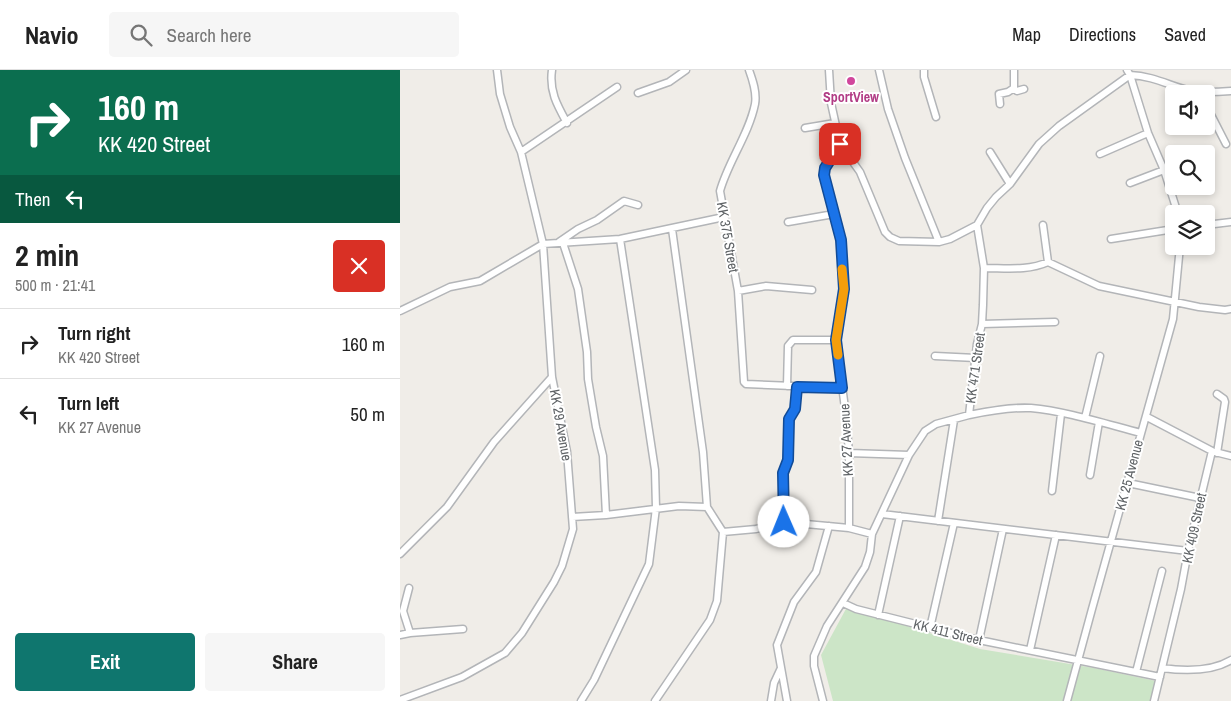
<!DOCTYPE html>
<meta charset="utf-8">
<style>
:root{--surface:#fff;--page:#f6f6f6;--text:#222;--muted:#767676;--line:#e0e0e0;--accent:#0f766e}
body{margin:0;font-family:"Archivo Narrow",sans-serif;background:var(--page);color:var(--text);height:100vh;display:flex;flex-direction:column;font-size:19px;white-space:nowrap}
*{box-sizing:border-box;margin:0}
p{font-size:16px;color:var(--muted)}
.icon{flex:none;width:28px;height:28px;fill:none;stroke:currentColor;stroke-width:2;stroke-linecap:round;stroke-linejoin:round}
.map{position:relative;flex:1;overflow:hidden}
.details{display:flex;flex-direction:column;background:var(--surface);width:400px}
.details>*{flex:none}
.guide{background:#0b6e4f;color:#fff;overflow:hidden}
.buttons{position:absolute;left:765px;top:15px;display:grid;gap:10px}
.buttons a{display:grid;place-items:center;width:50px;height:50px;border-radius:5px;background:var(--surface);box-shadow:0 2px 8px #0003;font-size:25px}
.pin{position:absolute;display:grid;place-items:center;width:42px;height:42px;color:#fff;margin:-21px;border-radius:10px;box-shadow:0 2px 8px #0006}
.me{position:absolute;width:55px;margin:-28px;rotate:359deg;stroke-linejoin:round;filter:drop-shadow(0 0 4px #0008)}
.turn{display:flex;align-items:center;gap:18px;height:105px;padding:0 15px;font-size:22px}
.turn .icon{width:65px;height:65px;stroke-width:2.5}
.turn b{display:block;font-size:35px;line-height:42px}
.then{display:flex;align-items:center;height:48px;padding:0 15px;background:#0003;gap:10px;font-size:19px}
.round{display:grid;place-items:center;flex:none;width:52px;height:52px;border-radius:5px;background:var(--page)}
.head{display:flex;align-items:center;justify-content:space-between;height:85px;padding:0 15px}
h1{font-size:30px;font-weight:700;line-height:38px}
.action{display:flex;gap:10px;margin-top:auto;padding:10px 15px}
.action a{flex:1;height:58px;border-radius:5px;background:var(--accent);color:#fff;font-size:20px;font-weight:700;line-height:58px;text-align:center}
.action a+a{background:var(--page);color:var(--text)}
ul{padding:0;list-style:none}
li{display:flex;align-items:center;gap:15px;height:70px;padding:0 15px;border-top:1px solid var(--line)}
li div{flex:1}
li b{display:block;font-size:19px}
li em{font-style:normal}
header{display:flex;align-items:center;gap:30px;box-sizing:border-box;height:70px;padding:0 25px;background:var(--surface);border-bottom:1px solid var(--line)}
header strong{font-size:24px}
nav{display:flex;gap:28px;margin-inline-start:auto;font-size:18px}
.search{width:350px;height:45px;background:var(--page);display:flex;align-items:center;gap:12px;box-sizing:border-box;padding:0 18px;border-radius:5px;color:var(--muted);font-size:19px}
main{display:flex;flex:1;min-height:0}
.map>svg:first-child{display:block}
.green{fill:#cce5c7}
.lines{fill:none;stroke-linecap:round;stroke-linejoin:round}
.street-casing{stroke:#b3b5b8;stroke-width:9}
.street{stroke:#fff;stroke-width:6}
.route-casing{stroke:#114b97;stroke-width:12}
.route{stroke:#1a73e8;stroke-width:9}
.slow{stroke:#f59e0b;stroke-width:9}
.hotel-dot{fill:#d1479c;stroke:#fff;stroke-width:2}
.labels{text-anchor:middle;stroke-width:4;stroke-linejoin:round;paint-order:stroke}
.hotel-label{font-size:14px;font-weight:bold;fill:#b23c85;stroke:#fff}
.street-label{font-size:14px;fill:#5f6366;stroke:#fff}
</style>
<header>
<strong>Navio</strong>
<div class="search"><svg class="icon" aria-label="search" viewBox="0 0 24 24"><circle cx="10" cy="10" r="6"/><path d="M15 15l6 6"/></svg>Search here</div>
<nav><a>Map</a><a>Directions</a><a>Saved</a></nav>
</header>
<main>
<section class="details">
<div class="guide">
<div class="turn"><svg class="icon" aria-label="right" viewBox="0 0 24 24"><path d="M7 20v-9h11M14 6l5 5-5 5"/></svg><div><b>160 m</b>KK 420 Street</div></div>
<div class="then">Then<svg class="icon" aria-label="left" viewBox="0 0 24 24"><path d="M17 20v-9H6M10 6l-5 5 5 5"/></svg></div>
</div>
<div class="head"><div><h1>2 min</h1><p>500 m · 21:41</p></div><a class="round" style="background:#d93025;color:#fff"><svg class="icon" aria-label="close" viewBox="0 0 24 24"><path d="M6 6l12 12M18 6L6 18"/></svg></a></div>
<ul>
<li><svg class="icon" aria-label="right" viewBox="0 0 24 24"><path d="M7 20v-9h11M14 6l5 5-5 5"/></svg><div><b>Turn right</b><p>KK 420 Street</p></div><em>160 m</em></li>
<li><svg class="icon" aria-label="left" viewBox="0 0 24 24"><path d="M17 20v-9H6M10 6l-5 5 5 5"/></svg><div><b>Turn left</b><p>KK 27 Avenue</p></div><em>50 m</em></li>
</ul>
<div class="action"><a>Exit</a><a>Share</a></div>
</section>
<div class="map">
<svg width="831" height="631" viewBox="0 0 831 631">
<rect width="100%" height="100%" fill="#f0ede8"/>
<path class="green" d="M 447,537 L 580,579 L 694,598 L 756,611 L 751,631 L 433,631 L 421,585 Z"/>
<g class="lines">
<g class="street-casing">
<path id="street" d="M 152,0 C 149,21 157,35 167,53
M 349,0 C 353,11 357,23 355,34 C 349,64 328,92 320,121 L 338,221 L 344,312 L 346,314 L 443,318
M 479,0 L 488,39 L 505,88 L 539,172
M 524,0 L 524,7 L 536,47
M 727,0 L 730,5 L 748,63 L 764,100 L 778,144
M 614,19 L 617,21 L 624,19
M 238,23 L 269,12 L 286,0
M 600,34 L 599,24 L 608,22 L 614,18 L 614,0
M 806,35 L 826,74
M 405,58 L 435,53
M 440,74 L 460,102 L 485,162 L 490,167 L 499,171 L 539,172 L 550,169 L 577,155 L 587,138 L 596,127 L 610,114 L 639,74 L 659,56 L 730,5 C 754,6 770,16 791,21 C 805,23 818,22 831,21
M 121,82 L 217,17
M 590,82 L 610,114
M 700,84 L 748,63
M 730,113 L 764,100
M 388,152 L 434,144
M 643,155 L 648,192
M 806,155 L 831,152
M 272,159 L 303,382 L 307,437
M 711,169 L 774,159
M 159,172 L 178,159 L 197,150 L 224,131 L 238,135
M 163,173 L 178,219 L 187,282 L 188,309 L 196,357 L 203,386 L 206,445
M 584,198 C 606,198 628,201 648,192 L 699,216 L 799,237 L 825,240 L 831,239
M 338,221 L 366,216 L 412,220
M 0,241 L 50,217 L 80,211 L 143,174 L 220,169 L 324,147
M 582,254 L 655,252
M 535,286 L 576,288
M 387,316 L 388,276 L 393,270 L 436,270
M 817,324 L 824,329 L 825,332 L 817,383
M 569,345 C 589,341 610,337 631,338 C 665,341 706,354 741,363
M 747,347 L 812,381 L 788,481 L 781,519 L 754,631
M 685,348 L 700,286
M 815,382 L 831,386
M 449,383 L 509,385
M 690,405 L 699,352
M 728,413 L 800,428
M 652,421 L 661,344
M 482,444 L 788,481
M 172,447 L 206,445 L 279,436 L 307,437 L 323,462 L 356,459 L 384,452 L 449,458 L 449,383 L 446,346 L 436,270 L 444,219 L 441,170 L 424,105 L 425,98 L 440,74 L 431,33 L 429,0
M 538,451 L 554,350
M 384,452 L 383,403 L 388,390 L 389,349 L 395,339 L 397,317
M 449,458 L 472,464 L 509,385 L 525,361 L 536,354 L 569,345 L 577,274 L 582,254 L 583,235 L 584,198 L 577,155
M 0,484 L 47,437 L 94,372 L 152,307
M 443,533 L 456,539 L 579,570 L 760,607
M 478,545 L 500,446
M 530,558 L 554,453
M 10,563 L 63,559
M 0,565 L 10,563 L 3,541 L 9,518
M 579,570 L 603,459
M 630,580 L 656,465
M 762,598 C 784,601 811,602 831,590
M 736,602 L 762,501
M 0,630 L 62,607 L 105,583 L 122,563 L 154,512 L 162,496 L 173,459 L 167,382 L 152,307 L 143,174 L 121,82 L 110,57 L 100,24 L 97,0
M 181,631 L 194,610 L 249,494 L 256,438 L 255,400 L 220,169
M 255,631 L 310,550 L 317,531 L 323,462
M 371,631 L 374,613 L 381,598
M 387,631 L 377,575 L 394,532 L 416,502 L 429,456
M 423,631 L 414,596 L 414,586 L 427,556 L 465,497 L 470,482 L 472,464
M 667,631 L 692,539 L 773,249 L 780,176"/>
</g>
<use href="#street" class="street"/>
</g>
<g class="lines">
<g class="route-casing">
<path id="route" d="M 384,452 L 383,403 L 388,390 L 389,349 L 395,339 L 397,317 L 442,318 L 436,270 L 444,219 L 441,170 L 424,105 L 425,98 L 440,74"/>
</g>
<use href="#route" class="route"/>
<path class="slow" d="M 438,285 L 436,270 L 444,219 L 442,199"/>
</g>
<circle class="hotel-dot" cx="451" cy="11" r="5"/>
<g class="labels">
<g class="hotel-label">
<text x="451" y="32">SportView</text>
</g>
<g class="street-label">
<text transform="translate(328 167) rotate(80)" y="5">KK 375 Street</text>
<text transform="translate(575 298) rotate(-82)" y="5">KK 471 Street</text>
<text transform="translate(161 355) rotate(80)" y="5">KK 29 Avenue</text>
<text transform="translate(446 370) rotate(-93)" y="5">KK 27 Avenue</text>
<text transform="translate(729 405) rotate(-75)" y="5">KK 25 Avenue</text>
<text transform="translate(794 458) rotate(-78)" y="5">KK 409 Street</text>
<text transform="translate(548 562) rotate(14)" y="5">KK 411 Street</text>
</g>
</g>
</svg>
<div class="buttons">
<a><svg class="icon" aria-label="sound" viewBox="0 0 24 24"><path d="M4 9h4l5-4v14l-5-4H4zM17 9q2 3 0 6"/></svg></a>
<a><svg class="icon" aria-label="search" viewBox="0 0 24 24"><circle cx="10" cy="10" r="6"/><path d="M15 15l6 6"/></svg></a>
<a><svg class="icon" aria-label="layers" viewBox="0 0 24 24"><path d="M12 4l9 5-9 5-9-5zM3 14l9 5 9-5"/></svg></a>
</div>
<div class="pin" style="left:440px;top:74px;background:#d93025"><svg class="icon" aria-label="arrive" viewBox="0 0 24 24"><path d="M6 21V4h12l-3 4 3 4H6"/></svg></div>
<svg class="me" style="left:384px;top:452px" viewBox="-20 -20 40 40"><circle r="19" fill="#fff"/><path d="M0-13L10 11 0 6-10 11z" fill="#1a73e8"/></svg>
</div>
</main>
